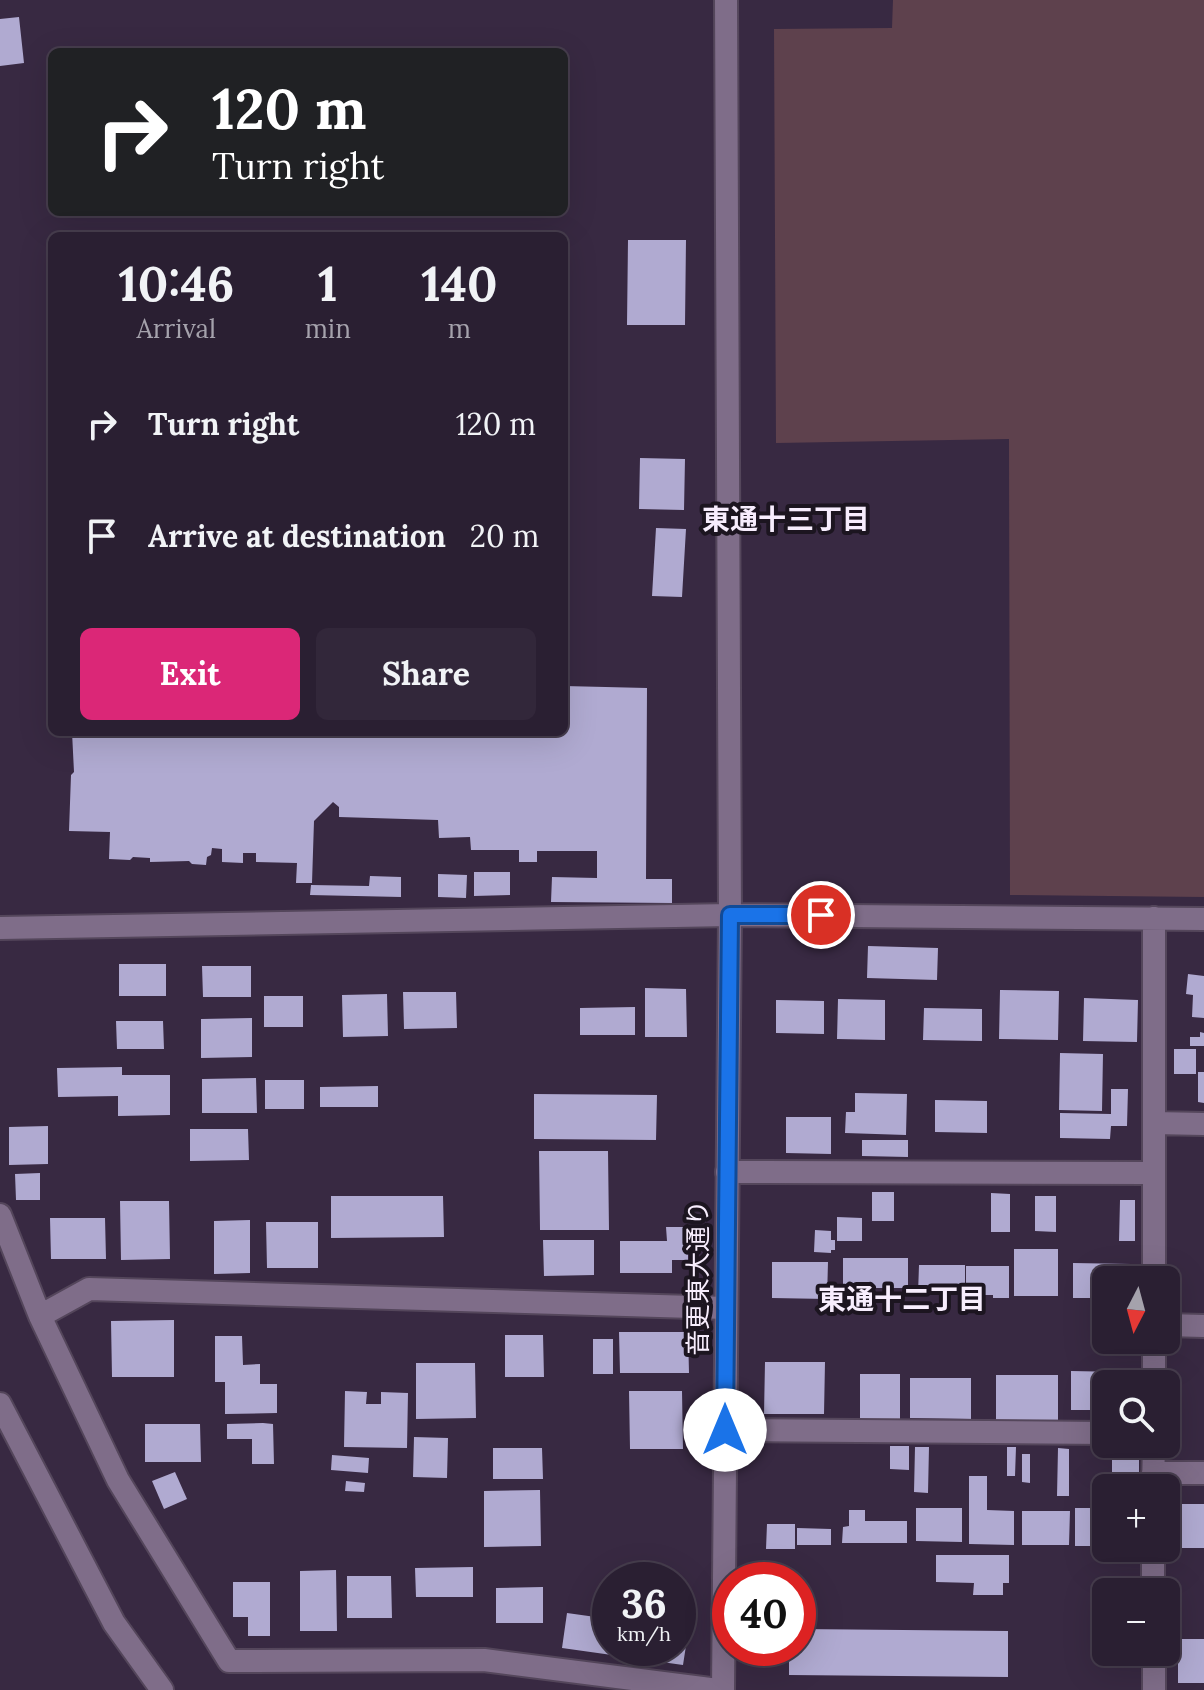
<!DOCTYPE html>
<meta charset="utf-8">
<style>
:root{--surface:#2a1f32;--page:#32273a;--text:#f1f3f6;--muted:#a5a2ac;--line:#463d4d;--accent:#db2777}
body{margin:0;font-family:Lora,"Noto Sans JP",serif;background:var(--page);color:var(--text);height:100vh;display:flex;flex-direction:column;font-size:30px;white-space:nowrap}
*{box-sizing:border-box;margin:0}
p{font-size:26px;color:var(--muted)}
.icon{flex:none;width:44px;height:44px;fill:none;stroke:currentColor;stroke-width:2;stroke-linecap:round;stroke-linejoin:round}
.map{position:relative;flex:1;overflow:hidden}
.details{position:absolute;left:48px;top:232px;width:520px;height:504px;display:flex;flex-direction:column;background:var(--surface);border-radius:12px;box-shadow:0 8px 32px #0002,0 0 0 2px var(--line)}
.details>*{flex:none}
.guide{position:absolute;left:48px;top:48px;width:520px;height:168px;border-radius:12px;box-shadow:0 8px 32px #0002,0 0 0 2px var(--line);background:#202124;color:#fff;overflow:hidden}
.needle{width:52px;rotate:186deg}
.buttons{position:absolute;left:1092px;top:1266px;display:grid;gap:16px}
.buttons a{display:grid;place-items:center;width:88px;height:88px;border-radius:12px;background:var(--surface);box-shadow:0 8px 32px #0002,0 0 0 2px var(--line);font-size:40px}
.speed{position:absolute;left:592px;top:1562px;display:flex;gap:16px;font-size:40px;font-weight:700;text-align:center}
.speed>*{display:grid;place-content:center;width:104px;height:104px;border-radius:50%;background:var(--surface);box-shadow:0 8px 32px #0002,0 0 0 2px var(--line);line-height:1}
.speed small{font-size:20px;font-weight:400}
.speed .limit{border:12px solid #d22;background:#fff;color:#111}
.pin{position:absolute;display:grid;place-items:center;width:68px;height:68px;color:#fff;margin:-34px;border:4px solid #fff;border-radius:50%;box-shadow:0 2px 8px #0007}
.me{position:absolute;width:88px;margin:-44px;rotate:0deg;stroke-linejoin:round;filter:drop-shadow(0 0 6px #0008)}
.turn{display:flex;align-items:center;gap:28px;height:168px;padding:0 32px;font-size:36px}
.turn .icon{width:104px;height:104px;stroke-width:2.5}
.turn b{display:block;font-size:56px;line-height:68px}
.eta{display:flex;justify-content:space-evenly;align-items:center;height:136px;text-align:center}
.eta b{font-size:48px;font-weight:700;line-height:56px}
.button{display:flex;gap:16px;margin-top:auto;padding:16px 32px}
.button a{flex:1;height:92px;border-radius:12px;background:var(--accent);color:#fff;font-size:32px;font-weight:700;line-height:92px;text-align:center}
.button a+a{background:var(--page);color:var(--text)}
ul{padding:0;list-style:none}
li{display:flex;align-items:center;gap:24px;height:112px;padding:0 32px}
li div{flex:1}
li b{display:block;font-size:30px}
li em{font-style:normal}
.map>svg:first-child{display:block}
.green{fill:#5e414d}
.building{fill:#b0aad1}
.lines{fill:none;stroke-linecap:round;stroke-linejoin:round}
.minor-casing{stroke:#54465b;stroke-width:26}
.tertiary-casing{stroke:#54465b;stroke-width:26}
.minor{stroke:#7f6d89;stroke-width:22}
.tertiary{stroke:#7f6d89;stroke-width:22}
.route-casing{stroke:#114b97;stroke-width:20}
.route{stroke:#1a73e8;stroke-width:14}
.labels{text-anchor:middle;stroke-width:8;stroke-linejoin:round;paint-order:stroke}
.street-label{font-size:26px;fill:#f7edfd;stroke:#1c1520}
.neighbourhood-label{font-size:28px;font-weight:bold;fill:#f7edfd;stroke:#1c1520}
</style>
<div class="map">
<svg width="1204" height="1690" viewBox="0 0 1204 1690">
<rect width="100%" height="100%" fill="#382942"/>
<path class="green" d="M 893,0 L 1204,0 L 1204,897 L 1010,895 L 1009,439 L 776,443 L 774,29 L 892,28 Z"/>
<path class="building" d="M 19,17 L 24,63 L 0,66 L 0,19 Z
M 628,240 L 686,240 L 685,325 L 627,325 Z
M 640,458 L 685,459 L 684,510 L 639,509 Z
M 656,528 L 686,529 L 682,597 L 652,596 Z
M 564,686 L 647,688 L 646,879 L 672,879 L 672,903 L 551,902 L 552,877 L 597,878 L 597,851 L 537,851 L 537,862 L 519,862 L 519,850 L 471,850 L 470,837 L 439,838 L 438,820 L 339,817 L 339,807 L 333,802 L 314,821 L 312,883 L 296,883 L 297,863 L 256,862 L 256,853 L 243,853 L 243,863 L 222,862 L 222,849 L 212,848 L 211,855 L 207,857 L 206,865 L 192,864 L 189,861 L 150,862 L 150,858 L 133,857 L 130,860 L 109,859 L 110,832 L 69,831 L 71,775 L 74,772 L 72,732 L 564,732 Z
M 474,872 L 510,872 L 510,895 L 474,896 Z
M 438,874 L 467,875 L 466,898 L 438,897 Z
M 370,876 L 401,877 L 401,897 L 310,895 L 311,885 L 369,886 Z
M 868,946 L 938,948 L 937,980 L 867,978 Z
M 119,964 L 166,964 L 166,996 L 119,996 Z
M 202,966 L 251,966 L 251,997 L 203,997 Z
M 1188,974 L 1204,976 L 1204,1018 L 1192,1017 L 1193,995 L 1186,994 Z
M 645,988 L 686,989 L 687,1037 L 645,1037 Z
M 1000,990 L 1059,991 L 1058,1040 L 999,1039 Z
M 403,992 L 456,992 L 457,1028 L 404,1029 Z
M 387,994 L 388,1036 L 343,1037 L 342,995 Z
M 264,996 L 303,996 L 303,1027 L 264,1027 Z
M 1084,998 L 1138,1000 L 1137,1042 L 1083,1041 Z
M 838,999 L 885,1000 L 885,1040 L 837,1039 Z
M 776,1000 L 824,1001 L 824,1034 L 776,1033 Z
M 635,1007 L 635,1035 L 580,1035 L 580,1008 Z
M 924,1008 L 982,1009 L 982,1041 L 923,1040 Z
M 252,1018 L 252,1057 L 201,1058 L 201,1019 Z
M 116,1021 L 163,1021 L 164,1049 L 117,1049 Z
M 1200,1032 L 1204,1033 L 1204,1046 L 1190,1046 L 1190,1037 L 1200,1037 Z
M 1174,1049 L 1196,1049 L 1196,1074 L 1174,1074 Z
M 1060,1053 L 1103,1054 L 1102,1111 L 1059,1110 Z
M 122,1067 L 122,1075 L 170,1075 L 170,1115 L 118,1116 L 118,1096 L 58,1097 L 57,1068 Z
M 1198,1072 L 1204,1072 L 1204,1103 L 1198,1102 Z
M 256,1078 L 257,1113 L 202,1113 L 202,1079 Z
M 265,1080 L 304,1080 L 304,1109 L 265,1109 Z
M 378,1086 L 378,1107 L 320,1107 L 320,1087 Z
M 1111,1089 L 1128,1089 L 1127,1126 L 1111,1126 L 1110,1139 L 1060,1138 L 1060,1113 L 1111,1114 Z
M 855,1093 L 907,1094 L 906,1135 L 845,1133 L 846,1112 L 855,1112 Z
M 534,1094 L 657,1095 L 656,1140 L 534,1139 Z
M 935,1100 L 987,1101 L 987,1133 L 935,1132 Z
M 786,1117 L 831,1117 L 831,1154 L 786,1153 Z
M 48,1126 L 48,1164 L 9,1165 L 9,1127 Z
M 190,1129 L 248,1129 L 249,1160 L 190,1161 Z
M 862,1140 L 908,1140 L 908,1157 L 862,1156 Z
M 539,1151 L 608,1151 L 609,1230 L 540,1230 Z
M 40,1173 L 40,1200 L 16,1200 L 15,1174 Z
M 872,1192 L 894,1192 L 894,1221 L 872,1221 Z
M 991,1193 L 1010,1194 L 1010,1232 L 991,1232 Z
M 331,1196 L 443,1196 L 444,1237 L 331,1238 Z
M 1035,1196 L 1056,1196 L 1056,1232 L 1035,1231 Z
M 1120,1200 L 1135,1200 L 1135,1241 L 1119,1241 Z
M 120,1201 L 169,1201 L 170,1259 L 121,1260 Z
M 837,1217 L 862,1218 L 862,1241 L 837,1241 Z
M 50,1218 L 105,1218 L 106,1259 L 51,1259 Z
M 250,1220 L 250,1273 L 214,1274 L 214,1221 Z
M 266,1222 L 318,1222 L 318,1268 L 267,1268 Z
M 666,1227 L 688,1227 L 688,1260 L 672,1260 L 672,1273 L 620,1273 L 620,1241 L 667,1241 Z
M 815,1230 L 831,1231 L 831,1240 L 835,1240 L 835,1250 L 831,1250 L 831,1253 L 814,1252 Z
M 543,1240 L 594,1240 L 594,1275 L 544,1276 Z
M 1014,1249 L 1058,1249 L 1058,1296 L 1014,1296 Z
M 843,1258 L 908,1258 L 908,1288 L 843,1288 Z
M 772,1262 L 828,1262 L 827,1299 L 772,1298 Z
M 1073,1263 L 1131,1264 L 1130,1280 L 1106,1280 L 1106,1298 L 1073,1298 Z
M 919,1265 L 965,1265 L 965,1294 L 918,1294 Z
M 966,1266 L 1009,1266 L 1009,1298 L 993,1298 L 993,1295 L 974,1295 L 974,1285 L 966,1285 Z
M 174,1320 L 174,1377 L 112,1377 L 111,1321 Z
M 619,1332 L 688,1332 L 689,1373 L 620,1373 Z
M 505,1335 L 543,1335 L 544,1377 L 505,1377 Z
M 215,1336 L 242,1336 L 243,1365 L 260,1364 L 260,1384 L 277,1384 L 277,1413 L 225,1414 L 225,1382 L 215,1382 Z
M 593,1339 L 613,1339 L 613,1374 L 593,1374 Z
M 765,1362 L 825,1362 L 824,1414 L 764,1414 Z
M 416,1363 L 475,1363 L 476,1418 L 416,1419 Z
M 1071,1371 L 1122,1372 L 1122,1384 L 1106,1384 L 1106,1410 L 1071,1410 Z
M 860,1374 L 900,1374 L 900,1419 L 860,1419 Z
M 996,1375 L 1058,1375 L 1058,1425 L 996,1424 Z
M 910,1378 L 971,1378 L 971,1419 L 910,1418 Z
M 345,1391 L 367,1392 L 366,1404 L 381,1404 L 381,1392 L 408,1393 L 407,1448 L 344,1447 Z
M 629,1391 L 682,1391 L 683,1449 L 630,1449 Z
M 263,1423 L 273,1424 L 274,1464 L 252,1464 L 252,1439 L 227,1439 L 227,1424 Z
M 145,1424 L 200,1424 L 201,1462 L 145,1462 Z
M 414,1437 L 448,1438 L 447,1478 L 413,1477 Z
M 890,1446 L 909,1446 L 909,1470 L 890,1469 Z
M 915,1447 L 929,1447 L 928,1493 L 914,1492 Z
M 1007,1447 L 1016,1447 L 1015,1476 L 1007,1476 Z
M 493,1448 L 542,1448 L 543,1479 L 493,1479 Z
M 1058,1448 L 1069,1449 L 1069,1496 L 1057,1496 Z
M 1022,1454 L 1030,1454 L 1030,1483 L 1022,1482 Z
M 332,1455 L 369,1458 L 368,1473 L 331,1470 Z
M 1112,1457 L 1139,1457 L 1139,1483 L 1112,1482 Z
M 175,1472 L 187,1499 L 164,1509 L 152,1481 Z
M 969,1476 L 987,1476 L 987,1510 L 1014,1511 L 1014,1545 L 969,1544 Z
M 346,1481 L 365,1483 L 364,1492 L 345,1491 Z
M 540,1490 L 541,1546 L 484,1547 L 484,1491 Z
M 1180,1504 L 1204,1504 L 1204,1548 L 1179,1548 Z
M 916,1508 L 962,1508 L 962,1542 L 916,1541 Z
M 1075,1508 L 1106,1508 L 1106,1546 L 1075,1546 Z
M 849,1510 L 865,1510 L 865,1521 L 907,1521 L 907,1543 L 842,1543 L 843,1527 L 849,1526 Z
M 1022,1511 L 1070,1511 L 1069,1545 L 1022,1545 Z
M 767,1524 L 795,1524 L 795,1549 L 766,1549 Z
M 797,1528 L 831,1529 L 831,1545 L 797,1545 Z
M 936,1555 L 1009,1555 L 1009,1583 L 1003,1583 L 1003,1595 L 973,1595 L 974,1583 L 936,1582 Z
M 473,1567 L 473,1597 L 416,1597 L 415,1568 Z
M 336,1570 L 337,1631 L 300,1631 L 300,1571 Z
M 347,1576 L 391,1576 L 392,1618 L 347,1618 Z
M 233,1582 L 270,1582 L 270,1636 L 248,1636 L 248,1617 L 233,1617 Z
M 543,1587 L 543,1623 L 496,1623 L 496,1588 Z
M 567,1613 L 610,1619 L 610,1648 L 678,1648 L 678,1619 L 690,1620 L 683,1665 L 562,1648 Z
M 798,1629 L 1008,1631 L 1008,1677 L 789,1675 L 789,1648 L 798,1648 Z
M 1178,1639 L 1204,1639 L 1204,1683 L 1178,1683 Z"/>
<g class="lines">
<g class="minor-casing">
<path id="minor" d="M 726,0 L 730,915
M 0,928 L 730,915 L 1204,919
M 1154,1123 L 1204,1124
M 727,1172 L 1154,1173
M 0,1215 L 40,1316 L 118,1480 L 229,1661 L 484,1660 L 718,1690
M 1154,1280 L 1154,918
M 40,1316 L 89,1289 L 726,1308
M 1166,1325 L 1204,1326
M 1154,1384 L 1154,1340
M 0,1404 L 114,1623 L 162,1690
M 725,1430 L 1106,1433
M 1153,1473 L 1204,1473
M 1153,1487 L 1154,1444
M 1153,1548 L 1153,1592
M 1154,1652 L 1154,1690"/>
</g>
<g class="tertiary-casing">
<path id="tertiary" d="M 723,1690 L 730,915"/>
</g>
<use href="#minor" class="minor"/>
<use href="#tertiary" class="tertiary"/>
</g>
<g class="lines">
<g class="route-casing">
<path id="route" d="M 725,1430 L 730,915 L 821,915"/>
</g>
<use href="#route" class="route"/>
</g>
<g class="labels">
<g class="street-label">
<text transform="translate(698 1278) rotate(-90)" y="9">音更東大通り</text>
</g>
<g class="neighbourhood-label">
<text x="786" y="529">東通十三丁目</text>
<text x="902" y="1309">東通十二丁目</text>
</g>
</g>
</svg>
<div class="buttons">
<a><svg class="needle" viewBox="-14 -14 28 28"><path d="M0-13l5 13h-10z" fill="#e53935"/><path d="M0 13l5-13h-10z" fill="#a5a2ac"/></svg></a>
<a><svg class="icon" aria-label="search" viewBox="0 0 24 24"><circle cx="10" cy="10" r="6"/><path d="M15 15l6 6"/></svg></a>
<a>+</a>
<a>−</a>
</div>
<div class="speed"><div>36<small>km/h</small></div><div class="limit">40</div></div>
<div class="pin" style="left:821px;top:915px;background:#d93025"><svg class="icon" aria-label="arrive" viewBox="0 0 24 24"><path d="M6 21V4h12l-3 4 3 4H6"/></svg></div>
<svg class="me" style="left:725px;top:1430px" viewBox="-20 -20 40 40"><circle r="19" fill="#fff"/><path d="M0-13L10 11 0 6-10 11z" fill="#1a73e8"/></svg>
<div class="guide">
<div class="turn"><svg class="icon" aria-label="right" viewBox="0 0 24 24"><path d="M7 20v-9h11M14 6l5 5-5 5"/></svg><div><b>120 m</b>Turn right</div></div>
</div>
<section class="details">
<div class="eta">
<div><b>10:46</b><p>Arrival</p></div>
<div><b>1</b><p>min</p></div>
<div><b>140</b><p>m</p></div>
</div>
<ul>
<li><svg class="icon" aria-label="right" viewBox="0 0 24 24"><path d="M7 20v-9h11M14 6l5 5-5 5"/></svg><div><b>Turn right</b></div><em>120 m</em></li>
<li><svg class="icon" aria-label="arrive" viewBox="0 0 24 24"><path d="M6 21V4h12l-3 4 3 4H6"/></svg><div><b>Arrive at destination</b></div><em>20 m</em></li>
</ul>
<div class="button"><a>Exit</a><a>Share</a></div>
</section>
</div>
